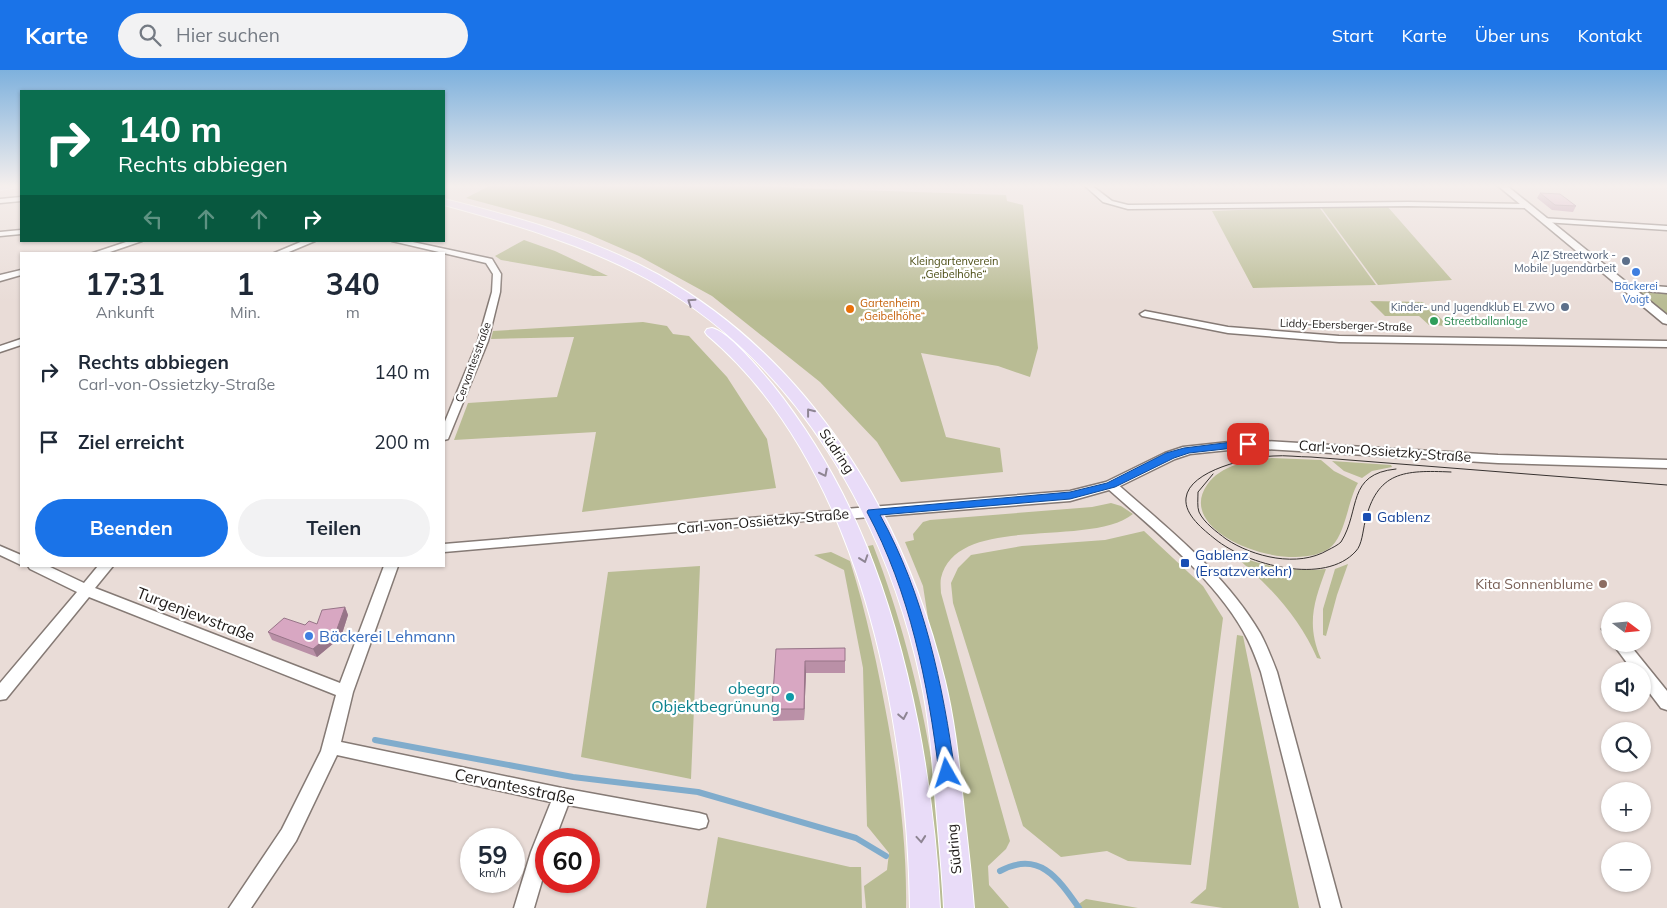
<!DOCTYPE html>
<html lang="de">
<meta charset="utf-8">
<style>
:root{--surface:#fff;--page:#f2f2f3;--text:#1f2937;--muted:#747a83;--accent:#1a73e8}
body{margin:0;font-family:Mulish,sans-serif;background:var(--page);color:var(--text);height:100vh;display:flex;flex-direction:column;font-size:19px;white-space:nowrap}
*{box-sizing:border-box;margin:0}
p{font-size:16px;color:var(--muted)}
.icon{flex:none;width:28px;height:28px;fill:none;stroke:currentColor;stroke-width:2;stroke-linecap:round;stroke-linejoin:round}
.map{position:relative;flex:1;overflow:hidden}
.side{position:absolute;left:20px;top:182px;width:425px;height:315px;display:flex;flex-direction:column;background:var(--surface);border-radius:0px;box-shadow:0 1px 4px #0004}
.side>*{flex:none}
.guide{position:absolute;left:20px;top:20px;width:425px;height:152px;border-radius:0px;box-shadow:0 1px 4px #0004;background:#0b6e4f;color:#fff;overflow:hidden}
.needle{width:32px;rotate:106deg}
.fabs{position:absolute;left:1601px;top:532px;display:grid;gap:10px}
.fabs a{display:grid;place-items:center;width:50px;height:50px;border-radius:50%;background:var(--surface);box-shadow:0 1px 4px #0004;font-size:25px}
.speed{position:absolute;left:460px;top:758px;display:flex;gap:10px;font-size:25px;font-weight:700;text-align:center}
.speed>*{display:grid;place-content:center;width:65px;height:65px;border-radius:50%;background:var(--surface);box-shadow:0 1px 4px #0004;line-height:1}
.speed small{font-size:12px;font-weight:400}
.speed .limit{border:8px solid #d22;background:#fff;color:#111}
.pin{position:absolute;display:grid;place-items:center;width:42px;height:42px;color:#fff;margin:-21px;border-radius:10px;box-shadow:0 2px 8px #0006}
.me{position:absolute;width:55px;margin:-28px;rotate:354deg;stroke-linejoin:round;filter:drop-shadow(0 0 4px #0008)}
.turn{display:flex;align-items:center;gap:18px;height:105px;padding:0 15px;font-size:22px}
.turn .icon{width:65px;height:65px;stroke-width:2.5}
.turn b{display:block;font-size:35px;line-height:42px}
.lanes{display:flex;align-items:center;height:48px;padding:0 15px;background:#0003;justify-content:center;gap:25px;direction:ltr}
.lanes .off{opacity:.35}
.eta{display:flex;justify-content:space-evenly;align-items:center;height:85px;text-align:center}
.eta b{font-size:30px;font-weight:700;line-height:35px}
.cta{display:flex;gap:10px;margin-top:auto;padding:10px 15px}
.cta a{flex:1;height:58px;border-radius:30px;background:var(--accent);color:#fff;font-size:20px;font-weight:700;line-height:58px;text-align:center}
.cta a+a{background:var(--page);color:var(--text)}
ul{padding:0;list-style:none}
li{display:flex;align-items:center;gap:15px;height:70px;padding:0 15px}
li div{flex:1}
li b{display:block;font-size:19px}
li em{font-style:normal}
header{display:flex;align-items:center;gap:30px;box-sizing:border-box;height:70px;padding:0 25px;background:var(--accent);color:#fff}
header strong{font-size:24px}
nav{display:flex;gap:28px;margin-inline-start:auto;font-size:18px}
.search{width:350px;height:45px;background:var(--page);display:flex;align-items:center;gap:12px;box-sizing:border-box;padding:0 18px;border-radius:28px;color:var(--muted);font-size:19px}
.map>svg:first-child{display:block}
.green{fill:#b9bc94}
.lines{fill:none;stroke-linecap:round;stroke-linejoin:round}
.stream{stroke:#80accc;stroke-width:6}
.minor-casing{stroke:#857a75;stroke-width:3}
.tertiary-casing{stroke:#857a75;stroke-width:3}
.primary-casing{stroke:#fff;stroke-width:2}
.minor{fill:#fff;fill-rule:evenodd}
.tertiary{fill:#fff;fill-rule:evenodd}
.primary{fill:#e9dcf8;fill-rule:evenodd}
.tram{stroke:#373230;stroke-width:1}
.wall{fill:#ba90a7}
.shaded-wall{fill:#977588}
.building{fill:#d8a7c2;stroke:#977588}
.oneway{stroke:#8e8593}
.route{fill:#1a73e8;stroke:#114b97}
.service-dot{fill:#5c6f8a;stroke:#fff;stroke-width:2}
.shop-dot{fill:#3f7fe0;stroke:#fff;stroke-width:2}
.food-dot{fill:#e8710a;stroke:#fff;stroke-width:2}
.leisure-dot{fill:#2e9e5b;stroke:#fff;stroke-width:2}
.transit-dot{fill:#1a4fb4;stroke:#fff;stroke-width:2}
.education-dot{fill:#8d6e63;stroke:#fff;stroke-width:2}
.culture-dot{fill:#0f9aa8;stroke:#fff;stroke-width:2}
.labels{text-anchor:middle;stroke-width:4.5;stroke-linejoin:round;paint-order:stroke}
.far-service-label{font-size:11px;fill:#4e5e75;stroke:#fff;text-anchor:end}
.far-park-label{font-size:11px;fill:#4b4c13;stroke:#fff}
.far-shop-label{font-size:11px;fill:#366cbe;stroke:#fff}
.far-food-label{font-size:11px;fill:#c56008;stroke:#fff;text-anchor:start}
.far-leisure-label{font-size:11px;fill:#27864d;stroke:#fff;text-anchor:start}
.far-street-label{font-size:11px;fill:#1e1a18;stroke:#fff}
.street-label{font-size:14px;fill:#1e1a18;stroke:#fff}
.transit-label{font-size:14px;fill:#164399;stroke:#fff;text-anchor:start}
.education-label{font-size:14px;fill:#785e54;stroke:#fff;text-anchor:end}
.near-street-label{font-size:16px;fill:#1e1a18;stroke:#fff}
.near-shop-label{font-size:16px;fill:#366cbe;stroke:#fff;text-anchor:start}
.near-culture-label{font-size:16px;fill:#0d838f;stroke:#fff;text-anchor:end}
</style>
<header>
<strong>Karte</strong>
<div class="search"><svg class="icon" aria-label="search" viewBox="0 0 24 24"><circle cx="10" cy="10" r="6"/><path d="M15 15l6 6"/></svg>Hier suchen</div>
<nav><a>Start</a><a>Karte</a><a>Über uns</a><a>Kontakt</a></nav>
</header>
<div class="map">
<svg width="1667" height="838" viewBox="0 0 1667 838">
<rect width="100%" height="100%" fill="#e9dcd7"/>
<path class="green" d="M 491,115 L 756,115 L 799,118 L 1006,125 L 1007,131 L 1023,135 L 1038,278 L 1030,307 L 998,296 L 921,283 L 946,367 L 1000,378 L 1003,402 L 901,412 L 877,372 L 820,312 L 712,226 L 639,186 L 586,163 L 552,151 L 466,128 Z
M 1320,136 L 1387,136 L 1452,210 L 1378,215 Z
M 1319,137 L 1376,215 L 1253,218 L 1212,141 Z
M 524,170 L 555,181 L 608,206 L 593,206 L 501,190 L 495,186 Z
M 1626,217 L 1667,220 L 1667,251 Z
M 1370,231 L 1423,232 L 1449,256 L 1429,255 L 1419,246 L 1385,246 Z
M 643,252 L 667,256 L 673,264 L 689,266 L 727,307 L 767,369 L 776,418 L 582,442 L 596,362 L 454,370 L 468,333 L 557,327 L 574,267 L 491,269 L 493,261 Z
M 1272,388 L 1321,390 L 1334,401 L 1358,413 C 1348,430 1346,462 1332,476 C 1297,508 1172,465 1207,415 C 1220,395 1250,390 1272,388 Z
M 1332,391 L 1391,395 L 1392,397 L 1372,401 L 1362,408 L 1344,401 Z
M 1111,433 L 1121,436 L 1133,444 C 1089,479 957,442 941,508 C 940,513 941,519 941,523 L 1010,771 L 1006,779 L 988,796 L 989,815 L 1009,838 L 973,838 L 923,516 L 905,472 L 914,470 L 913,464 L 923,452 L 930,450 L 1092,437 Z
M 1144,461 L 1203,516 L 1223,548 L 1191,795 L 1128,791 L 1107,781 L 1061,787 L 1023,756 L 953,533 L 951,513 L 958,498 L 971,485 L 1022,476 L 1105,470 Z
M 873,475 C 905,557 929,656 939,743 C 943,775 945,807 947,838 L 938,838 L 904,600 L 888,537 L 868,476 Z
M 831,482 L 850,491 C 867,545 878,598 888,653 C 899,714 907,776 906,838 L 866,838 L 864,816 L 887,800 L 889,783 L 867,756 L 863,598 L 844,500 L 814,485 Z
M 1231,483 C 1262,496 1293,503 1326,499 C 1314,532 1306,554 1321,589 L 1317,588 C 1299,546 1266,512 1231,483 Z
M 1348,494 L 1337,525 L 1326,566 L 1323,565 L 1323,539 L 1335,499 Z
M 700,496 L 691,709 L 581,687 L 608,502 Z
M 1237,565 L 1243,566 L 1299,838 L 1223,838 L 1190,833 L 1206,819 Z
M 718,767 L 850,797 L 861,797 L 862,838 L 706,838 Z
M 1086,829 L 1138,838 L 1073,838 Z"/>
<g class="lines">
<path class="stream" d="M 375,670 L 573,707 L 698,722 L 856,768 L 886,786
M 1000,801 C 1039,780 1058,808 1079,838"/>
<g class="minor-casing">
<path id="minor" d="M 1084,115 L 1091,115 L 1112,131 L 1128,135 L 1408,132 L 1527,134 L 1531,136 L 1527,138 L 1408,136 L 1128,139 L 1103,132 Z
M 21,127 L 21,131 L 0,133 L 0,129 Z
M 1541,148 L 1667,156 L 1667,160 L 1544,152 L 1540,150 Z
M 21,160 L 21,164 L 0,166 L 0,162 Z
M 129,171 L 142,171 L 104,184 L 90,184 Z
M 303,171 L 315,171 L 284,184 L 272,184 Z
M 392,171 L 408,171 L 492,189 L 501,204 L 500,222 L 488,271 L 448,369 L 444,370 L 444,354 L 478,271 L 492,222 L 493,204 L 486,193 Z
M 21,200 L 21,205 L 0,211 L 0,205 Z
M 1626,214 L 1667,217 L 1667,223 L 1623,219 L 1622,217 Z
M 1145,241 L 1228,257 L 1339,266 L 1667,271 L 1667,277 L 1339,272 L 1228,263 L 1142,246 L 1140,244 Z
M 21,269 L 21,275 L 0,282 L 0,276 Z
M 1111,411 L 1115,412 C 1167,458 1225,503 1260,563 C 1267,576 1272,589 1277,602 L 1341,838 L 1321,838 L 1261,602 C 1257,591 1253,580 1248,570 C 1219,512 1154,460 1107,418 L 1105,415 Z
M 845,440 L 850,441 L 851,444 L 850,447 L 444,482 L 444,474 Z
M 0,476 L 21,485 L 21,495 L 0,485 Z
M 28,496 L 48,496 L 84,513 L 98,496 L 113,496 L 95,518 L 340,613 L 384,496 L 398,496 L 353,622 L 341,672 L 562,718 L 699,743 L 706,745 L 708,751 L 706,757 L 699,759 L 568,735 L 555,769 L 546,769 L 546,797 L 534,838 L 514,838 L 531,782 L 551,732 L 337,685 L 296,771 L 251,838 L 229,838 L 282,759 L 321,681 L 336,625 L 89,527 L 6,629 L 0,630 L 0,613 L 77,522 L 30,499 Z
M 1610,553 L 1610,564 L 1605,563 L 1602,559 L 1605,554 Z
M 1613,574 L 1629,574 L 1667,621 L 1667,640 L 1661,638 L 1642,613 L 1642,601 L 1633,601 Z"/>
</g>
<g class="tertiary-casing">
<path id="tertiary" d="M 1497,115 L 1506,115 L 1667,245 L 1667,254 L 1663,253 Z
M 1248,370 L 1498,385 L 1667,390 L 1667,398 L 1498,393 L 1248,378 L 1190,384 L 1175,389 L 1116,418 L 1070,431 L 845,449 L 840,447 L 837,444 L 840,441 L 845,439 L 1070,421 L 1106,412 L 1165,383 L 1183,377 Z"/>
</g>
<g class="primary-casing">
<path id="primary" d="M 0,115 L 20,115 L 19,117 L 0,120 Z
M 444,129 C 517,147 592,168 659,205 C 810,290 905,446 945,611 C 954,648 958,685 962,722 C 966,761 971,799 974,838 L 944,838 C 942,800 938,762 935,724 C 932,686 929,648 921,611 C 886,449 797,292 649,210 C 585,175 514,154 444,135 Z
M 712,258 C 729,262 760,300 772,314 C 853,415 893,529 918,654 C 930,717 937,774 940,838 L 910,838 C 907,648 860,394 707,265 L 705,262 L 707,259 Z"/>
</g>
<use href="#minor" class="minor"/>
<use href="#tertiary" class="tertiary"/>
<use href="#primary" class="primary"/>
<path class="tram" d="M 1451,402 C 1404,400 1377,401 1365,452 C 1363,460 1362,475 1356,481 C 1325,516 1247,495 1215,469 C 1204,460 1184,445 1186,428 C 1189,400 1250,387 1273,386 C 1286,385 1298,387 1311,387 L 1667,415
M 1213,404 L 1198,422 C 1198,428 1197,437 1199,442 C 1204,453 1217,462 1226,469 C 1253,487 1298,498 1328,480 C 1332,478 1338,475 1341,472 C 1361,440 1346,404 1396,399"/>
</g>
<path class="wall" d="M 1540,123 L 1576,136 L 1573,142 L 1552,140 L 1537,128 Z
M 345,537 L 348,545 L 341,567 L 317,587 L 272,570 L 268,562 L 317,554 Z
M 845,578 L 845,603 L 806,603 L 804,650 L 773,651 L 772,639 L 776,579 Z"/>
<path class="shaded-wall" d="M 345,537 L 348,545 L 341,567 L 317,587 L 313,579 Z
M 805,591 L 806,603 L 804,650 L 804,639 Z"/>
<path class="building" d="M 1540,123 L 1560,124 L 1576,136 L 1555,135 Z
M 345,537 L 337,559 L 313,579 L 268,562 L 284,548 L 305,555 L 309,551 L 317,554 L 322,540 Z
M 845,578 L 845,591 L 805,591 L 804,639 L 772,639 L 776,579 Z"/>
<defs><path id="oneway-chevron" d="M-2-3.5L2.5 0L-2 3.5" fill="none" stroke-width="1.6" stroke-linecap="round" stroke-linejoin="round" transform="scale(1.25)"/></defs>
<g class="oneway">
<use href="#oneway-chevron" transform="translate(691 232) rotate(-146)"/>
<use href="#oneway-chevron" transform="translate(810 342) rotate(-128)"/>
<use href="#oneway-chevron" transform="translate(824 403) rotate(63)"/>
<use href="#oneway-chevron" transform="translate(864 489) rotate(71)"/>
<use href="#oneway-chevron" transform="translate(903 646) rotate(79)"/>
<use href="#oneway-chevron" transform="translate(921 769) rotate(85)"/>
</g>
<linearGradient id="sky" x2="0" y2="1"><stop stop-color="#7eb1dd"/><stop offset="0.5" stop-color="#f5efed"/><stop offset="1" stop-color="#f5efed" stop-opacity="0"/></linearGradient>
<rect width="1667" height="232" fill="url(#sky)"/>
<path class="route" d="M 1248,370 L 1252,371 L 1253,374 L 1252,376 L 1189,383 L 1174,388 L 1115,417 L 1070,429 L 880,445 C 924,524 943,615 955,703 L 952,708 L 947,710 L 941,708 L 939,703 C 928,613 910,522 867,442 L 868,440 L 1070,422 L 1107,413 L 1166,383 L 1184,378 Z"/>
<g class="service-dot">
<circle cx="1626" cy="191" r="5"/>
<circle cx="1565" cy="237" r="5"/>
</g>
<g class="shop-dot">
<circle cx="1636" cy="202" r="5"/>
<circle cx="309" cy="566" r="5"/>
</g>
<circle class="food-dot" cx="850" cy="239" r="5"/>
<circle class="leisure-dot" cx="1434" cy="251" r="5"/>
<g class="transit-dot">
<rect x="1362" y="442" width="10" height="10" rx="2.5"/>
<rect x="1180" y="488" width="10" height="10" rx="2.5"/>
</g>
<circle class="education-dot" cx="1603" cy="514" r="5"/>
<circle class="culture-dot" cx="790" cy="627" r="5"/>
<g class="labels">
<g class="far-service-label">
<text x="1616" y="189">AJZ Streetwork -<tspan x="1616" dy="13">Mobile Jugendarbeit</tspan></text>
<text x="1555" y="241">Kinder- und Jugendklub EL ZWO</text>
</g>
<g class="far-park-label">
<text x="954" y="195">Kleingartenverein<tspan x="954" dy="13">„Geibelhöhe“</tspan></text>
</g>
<g class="far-shop-label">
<text x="1636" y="220">Bäckerei<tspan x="1636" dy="13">Voigt</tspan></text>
</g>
<g class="far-food-label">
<text x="860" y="237">Gartenheim<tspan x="860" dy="13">„Geibelhöhe“</tspan></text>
</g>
<g class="far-leisure-label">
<text x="1444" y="255">Streetballanlage</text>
</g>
<g class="far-street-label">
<text transform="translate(1346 255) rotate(2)" y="4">Liddy-Ebersberger-Straße</text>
<text transform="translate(473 292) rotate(-70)" y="4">Cervantesstraße</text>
</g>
<g class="street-label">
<text transform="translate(837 381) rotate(56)" y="5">Südring</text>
<text transform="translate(1385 381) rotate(4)" y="5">Carl-von-Ossietzky-Straße</text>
<text transform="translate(763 451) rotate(-5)" y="5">Carl-von-Ossietzky-Straße</text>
<text transform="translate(954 779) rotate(-96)" y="5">Südring</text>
</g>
<g class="transit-label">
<text x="1377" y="452">Gablenz</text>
<text x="1195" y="490">Gablenz<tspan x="1195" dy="16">(Ersatzverkehr)</tspan></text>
</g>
<g class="education-label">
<text x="1593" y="519">Kita Sonnenblume</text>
</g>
<g class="near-street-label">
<text transform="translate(196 544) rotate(21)" y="6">Turgenjewstraße</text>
<text transform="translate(515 716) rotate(12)" y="6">Cervantesstraße</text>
</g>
<g class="near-shop-label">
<text x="319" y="572">Bäckerei Lehmann</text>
</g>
<g class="near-culture-label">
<text x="780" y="624">obegro<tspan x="780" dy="18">Objektbegrünung</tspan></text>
</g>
</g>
</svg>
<div class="fabs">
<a><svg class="needle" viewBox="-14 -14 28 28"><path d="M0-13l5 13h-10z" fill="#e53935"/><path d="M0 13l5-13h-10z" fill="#747a83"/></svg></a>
<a><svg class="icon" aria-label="sound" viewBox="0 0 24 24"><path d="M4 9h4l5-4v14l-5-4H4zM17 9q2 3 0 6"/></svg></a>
<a><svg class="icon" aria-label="search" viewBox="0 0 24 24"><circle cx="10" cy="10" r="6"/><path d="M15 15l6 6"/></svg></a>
<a>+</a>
<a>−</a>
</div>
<div class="speed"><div>59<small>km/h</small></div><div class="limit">60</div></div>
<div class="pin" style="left:1248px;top:374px;background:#d93025"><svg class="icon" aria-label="arrive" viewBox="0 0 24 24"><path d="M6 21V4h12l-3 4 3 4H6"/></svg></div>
<svg class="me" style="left:947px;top:703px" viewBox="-20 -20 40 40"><path d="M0-17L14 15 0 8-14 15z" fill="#1a73e8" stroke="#fff" stroke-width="4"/></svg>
<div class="guide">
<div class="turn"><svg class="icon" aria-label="right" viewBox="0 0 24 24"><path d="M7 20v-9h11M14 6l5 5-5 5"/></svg><div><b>140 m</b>Rechts abbiegen</div></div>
<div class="lanes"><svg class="icon off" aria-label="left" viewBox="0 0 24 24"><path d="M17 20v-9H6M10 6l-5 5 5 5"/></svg><svg class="icon off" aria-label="ahead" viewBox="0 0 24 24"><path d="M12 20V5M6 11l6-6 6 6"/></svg><svg class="icon off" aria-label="ahead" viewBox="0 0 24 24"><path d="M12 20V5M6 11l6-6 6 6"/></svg><svg class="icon" aria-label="right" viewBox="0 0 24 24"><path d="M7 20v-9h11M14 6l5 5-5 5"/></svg></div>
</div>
<section class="side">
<div class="eta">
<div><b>17:31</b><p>Ankunft</p></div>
<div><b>1</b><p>Min.</p></div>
<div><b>340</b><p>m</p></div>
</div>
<ul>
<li><svg class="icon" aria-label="right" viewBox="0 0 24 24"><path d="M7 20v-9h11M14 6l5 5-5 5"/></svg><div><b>Rechts abbiegen</b><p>Carl-von-Ossietzky-Straße</p></div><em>140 m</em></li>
<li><svg class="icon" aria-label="arrive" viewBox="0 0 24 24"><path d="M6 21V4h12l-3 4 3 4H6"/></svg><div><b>Ziel erreicht</b></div><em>200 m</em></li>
</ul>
<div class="cta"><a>Beenden</a><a>Teilen</a></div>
</section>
</div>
